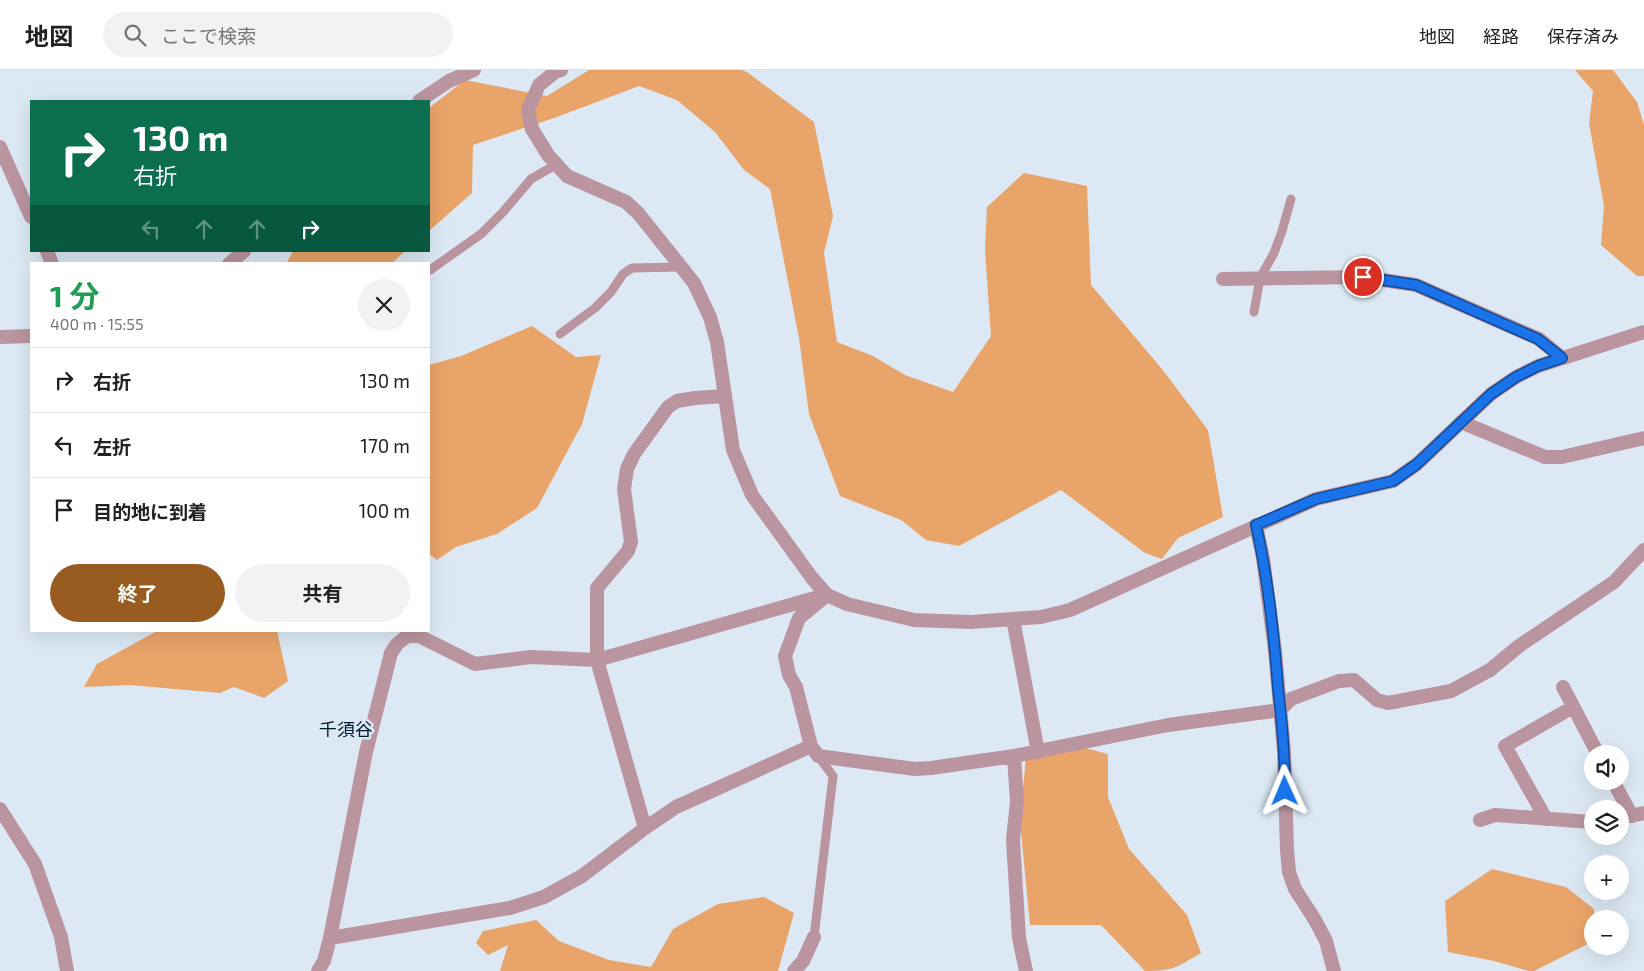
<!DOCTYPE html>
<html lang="ja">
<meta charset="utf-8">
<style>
:root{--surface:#fff;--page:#f2f2f2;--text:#202124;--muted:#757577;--line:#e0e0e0;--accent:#995c20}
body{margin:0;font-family:"Exo 2","Noto Sans JP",sans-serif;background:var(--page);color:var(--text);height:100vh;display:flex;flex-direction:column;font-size:19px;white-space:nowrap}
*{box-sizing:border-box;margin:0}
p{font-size:16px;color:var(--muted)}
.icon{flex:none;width:28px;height:28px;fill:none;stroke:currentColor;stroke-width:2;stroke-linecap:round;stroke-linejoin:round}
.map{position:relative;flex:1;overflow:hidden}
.drawer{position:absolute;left:30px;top:192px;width:400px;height:370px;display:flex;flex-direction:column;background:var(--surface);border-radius:0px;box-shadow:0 5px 20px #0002}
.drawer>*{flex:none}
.top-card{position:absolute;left:30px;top:30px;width:400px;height:152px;border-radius:0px;box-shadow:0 5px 20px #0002;background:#0b6e4f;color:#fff;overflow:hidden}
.buttons{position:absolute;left:1584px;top:675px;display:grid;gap:10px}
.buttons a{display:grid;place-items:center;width:45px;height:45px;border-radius:50%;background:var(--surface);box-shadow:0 5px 20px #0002;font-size:25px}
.pin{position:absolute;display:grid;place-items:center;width:42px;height:42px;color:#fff;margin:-21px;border:2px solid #fff;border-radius:50%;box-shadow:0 1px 5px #0007}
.me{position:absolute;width:55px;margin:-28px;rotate:359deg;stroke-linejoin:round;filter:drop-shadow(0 0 4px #0008)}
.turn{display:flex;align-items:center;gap:18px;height:105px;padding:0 20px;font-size:22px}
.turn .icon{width:65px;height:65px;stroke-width:2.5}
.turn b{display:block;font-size:35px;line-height:42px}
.lanes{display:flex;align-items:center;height:48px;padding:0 20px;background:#0003;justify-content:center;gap:25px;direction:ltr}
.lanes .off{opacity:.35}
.round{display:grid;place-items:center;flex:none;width:52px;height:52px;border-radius:26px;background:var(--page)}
.summary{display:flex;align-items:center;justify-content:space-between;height:85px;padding:0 20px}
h1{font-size:30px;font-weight:700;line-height:38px;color:#1e9e55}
.primary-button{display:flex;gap:10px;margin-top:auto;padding:10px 20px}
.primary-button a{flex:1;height:58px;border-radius:30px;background:var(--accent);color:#fff;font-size:20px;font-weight:700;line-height:58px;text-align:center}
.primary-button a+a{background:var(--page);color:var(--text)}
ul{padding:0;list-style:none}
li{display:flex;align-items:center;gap:15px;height:65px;padding:0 20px;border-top:1px solid var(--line)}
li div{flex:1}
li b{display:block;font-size:19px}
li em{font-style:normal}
header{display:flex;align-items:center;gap:30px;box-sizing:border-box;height:70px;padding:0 25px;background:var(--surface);border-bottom:1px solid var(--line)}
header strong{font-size:24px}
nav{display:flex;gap:28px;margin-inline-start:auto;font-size:18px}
.search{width:350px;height:45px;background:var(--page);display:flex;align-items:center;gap:12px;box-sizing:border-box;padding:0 18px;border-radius:28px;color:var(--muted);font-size:19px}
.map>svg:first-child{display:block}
.green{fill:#e9a469}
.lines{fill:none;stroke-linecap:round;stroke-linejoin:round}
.service{stroke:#ba959f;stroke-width:9}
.minor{stroke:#ba959f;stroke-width:14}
.tertiary{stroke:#ba959f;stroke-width:14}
.route-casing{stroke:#114b97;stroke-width:12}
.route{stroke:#1a73e8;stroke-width:9}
.labels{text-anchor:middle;stroke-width:5;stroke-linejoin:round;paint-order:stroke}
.neighbourhood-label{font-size:18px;fill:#001b2e;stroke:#dce9f4}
</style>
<header>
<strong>地図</strong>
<div class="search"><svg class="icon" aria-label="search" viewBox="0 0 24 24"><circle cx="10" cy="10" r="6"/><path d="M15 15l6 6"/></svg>ここで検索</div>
<nav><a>地図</a><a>経路</a><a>保存済み</a></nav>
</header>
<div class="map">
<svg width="1644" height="901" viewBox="0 0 1644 901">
<rect width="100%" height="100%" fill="#dce9f4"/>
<path class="green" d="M 589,0 L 741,0 L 747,2 L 814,52 L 833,146 L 824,183 L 837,272 L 873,286 L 905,305 L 953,322 L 991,266 L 985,180 L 987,137 L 1024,103 L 1087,116 L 1091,215 L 1162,299 L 1208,360 L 1223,447 L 1178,468 L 1162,489 L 1145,483 L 1061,420 L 959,476 L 926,470 L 901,450 L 840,426 L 809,344 L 799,268 L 770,119 L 744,100 L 715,62 L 677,30 L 639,16 L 557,47 L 473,75 L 472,123 L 429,161 L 429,38 L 465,10 L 547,26 Z
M 1575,0 L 1613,0 L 1637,32 L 1644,55 L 1644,206 L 1637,206 L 1601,175 L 1604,136 L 1589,53 L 1593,21 Z
M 293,181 L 405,181 L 391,194 L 286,194 Z
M 532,256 L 576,287 L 601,285 L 582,354 L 537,438 L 497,464 L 456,477 L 437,490 L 429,484 L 429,295 L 461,286 Z
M 157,561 L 277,561 L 288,611 L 264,628 L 234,617 L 220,623 L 130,615 L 84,617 L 97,594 Z
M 1077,676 L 1108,684 L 1108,727 L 1129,779 L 1187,845 L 1201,883 C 1177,897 1174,901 1145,901 L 1101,855 L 1030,855 L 1020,752 L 1026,686 Z
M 1492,799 L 1566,817 L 1594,839 L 1595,849 L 1592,849 L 1592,872 L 1534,901 L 1529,901 L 1494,891 L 1448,882 L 1445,831 Z
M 764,827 L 794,843 L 778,901 L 500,901 L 508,875 L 488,885 L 476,873 L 483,861 L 536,850 L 559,871 L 609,890 L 651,897 L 673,859 L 718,834 Z"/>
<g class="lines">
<path class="service" d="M 430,200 L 481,164 L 503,142 L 531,109 L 557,94
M 1254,242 L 1260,208 L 1274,183 L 1282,161 L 1291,129
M 560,264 L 595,238 L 611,222 L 623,204 L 632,198 L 681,197
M 814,867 L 833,706 L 818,686"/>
<path class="minor" d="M 0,77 L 31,147
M 47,181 L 52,194
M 1223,209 L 1363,207 L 1416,215 L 1539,269 L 1562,288
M 1461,352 L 1545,387 L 1562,387 L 1644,368
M 1256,455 L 1263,488 L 1275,581 L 1284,681 L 1287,780 L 1289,802 L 1295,819 L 1315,850 L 1326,871 L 1334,901
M 827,525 L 799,548 L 785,586 L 789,605 L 796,617 L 811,676 L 818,686 L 915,699 L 931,698 L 1014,686 L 1168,655 L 1280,640 L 1291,629 L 1339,611 L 1354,610 L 1377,630 L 1388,633 L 1451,621 L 1490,600 L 1519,576 L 1614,512 L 1644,480
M 1013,549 L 1038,682
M 1563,617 L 1598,684
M 1014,686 L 1017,731 L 1013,770 L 1019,868 L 1026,901
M 1613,711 L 1632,746
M 1620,748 L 1644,743
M 1546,749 L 1505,676 L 1573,637
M 1480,750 L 1495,745 L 1592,752
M 645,758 L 597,590 L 597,518 L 628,481 L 631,472 L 624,419 L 627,399 L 634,384 L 668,337 L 677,331 L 695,328 L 725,326
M 330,868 L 510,838 L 544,827 L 582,806 L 645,758 L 676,737 L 811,676
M 318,901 L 324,891 L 330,868 L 366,682 L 391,583 L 397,574 L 407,566 L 419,566 L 475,594 L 531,587 L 597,590 L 822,526
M 794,901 L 803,891 L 814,867"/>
<path class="tertiary" d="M 561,0 L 555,2 L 539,15 L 528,40 L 532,59 L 548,85 L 567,106 L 626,132 L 638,143 L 694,213 L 710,247 L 717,272 L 733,380 L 752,425 L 812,508 L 827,525 L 847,534 L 914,550 L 971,552 L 1041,547 L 1070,540 L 1316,429 L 1393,411 L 1417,394 L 1491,324 L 1516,307 L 1538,296 L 1644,262
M 419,31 L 449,11 L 474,0
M 229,194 L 244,181
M 0,267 L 31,266
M 0,739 L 35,794 L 61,867 L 67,901"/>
</g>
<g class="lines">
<g class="route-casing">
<path id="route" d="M 1285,721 C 1285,686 1282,652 1278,618 C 1274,563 1268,508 1256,455 L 1316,429 L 1393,411 L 1417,394 L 1491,324 L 1516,307 L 1538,296 L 1562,288 L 1538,269 L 1416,215 L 1363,207"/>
</g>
<use href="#route" class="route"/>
</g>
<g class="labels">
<g class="neighbourhood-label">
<text x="346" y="666">千須谷</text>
</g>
</g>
</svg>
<div class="buttons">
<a><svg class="icon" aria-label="sound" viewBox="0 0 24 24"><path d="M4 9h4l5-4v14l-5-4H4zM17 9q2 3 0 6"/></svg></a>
<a><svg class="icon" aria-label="layers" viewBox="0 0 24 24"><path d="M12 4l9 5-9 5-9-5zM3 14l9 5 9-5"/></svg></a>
<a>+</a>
<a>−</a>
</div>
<div class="pin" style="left:1363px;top:207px;background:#d93025"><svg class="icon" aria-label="arrive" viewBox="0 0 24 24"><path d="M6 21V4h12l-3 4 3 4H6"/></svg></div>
<svg class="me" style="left:1285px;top:721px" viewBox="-20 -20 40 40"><path d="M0-17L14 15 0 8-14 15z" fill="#1a73e8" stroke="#fff" stroke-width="4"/></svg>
<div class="top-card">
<div class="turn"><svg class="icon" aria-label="right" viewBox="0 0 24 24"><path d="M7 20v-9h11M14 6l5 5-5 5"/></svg><div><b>130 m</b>右折</div></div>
<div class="lanes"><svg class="icon off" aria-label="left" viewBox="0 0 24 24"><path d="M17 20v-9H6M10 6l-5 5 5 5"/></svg><svg class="icon off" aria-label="ahead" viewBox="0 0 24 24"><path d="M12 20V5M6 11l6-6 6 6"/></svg><svg class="icon off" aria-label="ahead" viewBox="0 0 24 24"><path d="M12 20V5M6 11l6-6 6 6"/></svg><svg class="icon" aria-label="right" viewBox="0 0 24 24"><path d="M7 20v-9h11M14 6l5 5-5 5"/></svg></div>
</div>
<section class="drawer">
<div class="summary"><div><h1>1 分</h1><p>400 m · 15:55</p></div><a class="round"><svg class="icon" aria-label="close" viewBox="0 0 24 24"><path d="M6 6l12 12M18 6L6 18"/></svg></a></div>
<ul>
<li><svg class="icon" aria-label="right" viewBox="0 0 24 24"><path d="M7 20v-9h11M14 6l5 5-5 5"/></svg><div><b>右折</b></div><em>130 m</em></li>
<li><svg class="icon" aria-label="left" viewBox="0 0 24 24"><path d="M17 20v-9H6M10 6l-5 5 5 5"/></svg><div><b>左折</b></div><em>170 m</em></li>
<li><svg class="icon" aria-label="arrive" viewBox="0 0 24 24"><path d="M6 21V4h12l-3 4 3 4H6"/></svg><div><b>目的地に到着</b></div><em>100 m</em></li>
</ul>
<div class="primary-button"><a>終了</a><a>共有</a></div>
</section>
</div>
